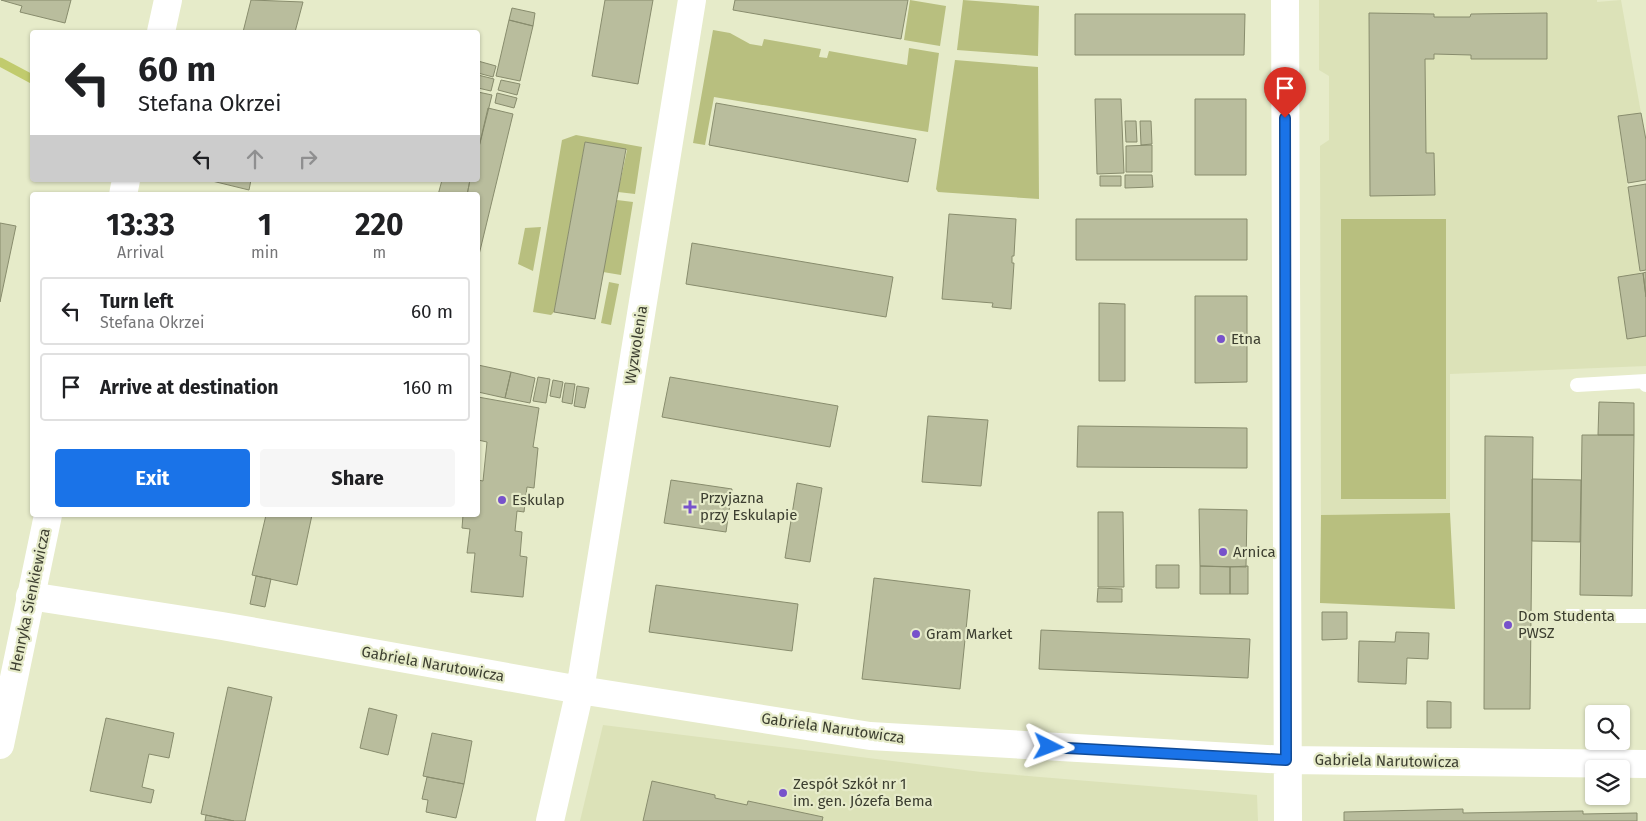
<!DOCTYPE html>
<meta charset="utf-8">
<style>
:root{--surface:#fff;--page:#f6f6f6;--text:#202124;--muted:#757577;--line:#e0e0e0;--accent:#1a73e8}
body{margin:0;font-family:"Fira Sans",sans-serif;background:var(--page);color:var(--text);height:100vh;display:flex;flex-direction:column;font-size:19px;white-space:nowrap}
*{box-sizing:border-box;margin:0}
p{font-size:16px;color:var(--muted)}
.icon{flex:none;width:28px;height:28px;fill:none;stroke:currentColor;stroke-width:2;stroke-linecap:round;stroke-linejoin:round}
.map{position:relative;flex:1;overflow:hidden}
.panel{position:absolute;left:30px;top:192px;width:450px;height:325px;display:flex;flex-direction:column;background:var(--surface);border-radius:5px;box-shadow:0 1px 4px #0004}
.panel>*{flex:none}
.banner{position:absolute;left:30px;top:30px;width:450px;height:152px;border-radius:5px;box-shadow:0 1px 4px #0004;background:#fff;color:var(--text);overflow:hidden}
.fabs{position:absolute;left:1585px;top:705px;display:grid;gap:10px}
.fabs a{display:grid;place-items:center;width:45px;height:45px;border-radius:5px;background:var(--surface);box-shadow:0 1px 4px #0004;font-size:25px}
.pin{position:absolute;display:grid;place-items:center;width:42px;height:42px;color:#fff;margin:-51px -21px;border-radius:50% 50% 50% 0;rotate:-45deg;box-shadow:0 0 5px #0007}
.pin .icon{rotate:45deg}
.me{position:absolute;width:55px;margin:-28px;rotate:93deg;stroke-linejoin:round;filter:drop-shadow(0 0 4px #0008)}
.turn{display:flex;align-items:center;gap:18px;height:105px;padding:0 25px;font-size:22px}
.turn .icon{width:65px;height:65px;stroke-width:2.5}
.turn b{display:block;font-size:35px;line-height:42px}
.lanes{display:flex;align-items:center;height:48px;padding:0 25px;background:#0003;justify-content:center;gap:25px;direction:ltr}
.lanes .off{opacity:.35}
.eta{display:flex;justify-content:space-evenly;align-items:center;height:85px;text-align:center}
.eta b{font-size:30px;font-weight:700;line-height:35px}
.cta{display:flex;gap:10px;margin-top:auto;padding:10px 25px}
.cta a{flex:1;height:58px;border-radius:5px;background:var(--accent);color:#fff;font-size:20px;font-weight:700;line-height:58px;text-align:center}
.cta a+a{background:var(--page);color:var(--text)}
ul{padding:0;list-style:none}
li{display:flex;align-items:center;gap:15px;height:68px;margin:0 10px 8px;padding:0 15px;border:2px solid var(--line);border-radius:5px}
li div{flex:1}
li b{display:block;font-size:19px}
li em{font-style:normal}
.map>svg:first-child{display:block}
.built{fill:#dce2b8}
.green{fill:#b8bf7f}
.lines{fill:none;stroke-linecap:round;stroke-linejoin:round}
.stream{stroke:#c1cb6d;stroke-width:9}
.building{fill:#b9bd9d;stroke:#888c6d}
.service{stroke:#fff;stroke-width:14}
.minor{stroke:#fff;stroke-width:28}
.tertiary{stroke:#fff;stroke-width:28}
.route-casing{stroke:#114b97;stroke-width:12}
.route{stroke:#1a73e8;stroke-width:9}
.poi-dot{fill:#7752cb;stroke:#e6ebc9;stroke-width:2}
.labels{text-anchor:middle;stroke-width:4.5;stroke-linejoin:round;paint-order:stroke}
.poi-label{font-size:15px;fill:#3c3e30;stroke:#e6ebc9;text-anchor:start}
.street-label{font-size:15px;fill:#3c3e30;stroke:#e6ebc9}
</style>
<div class="map">
<svg width="1646" height="821" viewBox="0 0 1646 821">
<rect width="100%" height="100%" fill="#e6ebc9"/>
<path class="built" d="M 1319,0 L 1597,0 L 1597,2 L 1621,0 L 1641,113 L 1618,117 L 1640,274 L 1618,277 L 1627,339 L 1646,336 L 1646,366 L 1450,374 L 1450,513 L 1321,515 L 1320,146 L 1329,140 L 1329,76 L 1319,70 Z
M 603,725 L 981,772 L 1257,795 L 1258,821 L 580,821 Z"/>
<path class="green" d="M 910,0 L 946,6 L 940,46 L 904,40 Z
M 963,0 L 1039,6 L 1038,56 L 957,50 Z
M 713,30 L 730,33 L 750,44 L 762,46 L 764,39 L 821,49 L 819,57 L 827,58 L 829,51 L 907,65 L 909,48 L 939,53 L 928,132 L 714,97 L 705,145 L 693,143 Z
M 955,60 L 1038,67 L 1039,199 L 938,192 L 936,189 Z
M 576,135 L 642,147 L 635,194 L 618,192 L 627,150 L 585,142 L 554,312 L 551,315 L 533,312 L 562,140 Z
M 617,200 L 633,202 L 621,275 L 603,272 Z
M 1341,219 L 1446,219 L 1446,499 L 1341,499 Z
M 541,227 L 533,271 L 518,264 L 525,228 Z
M 609,282 L 619,284 L 611,325 L 601,323 Z
M 1450,513 L 1455,609 L 1320,603 L 1321,515 Z"/>
<g class="lines">
<path class="stream" d="M 0,62 L 32,79"/>
</g>
<path class="building" d="M 1,0 L 71,0 L 65,23 L 20,12 L 22,6 Z
M 251,0 L 303,2 L 295,32 L 243,32 Z
M 605,0 L 653,0 L 638,84 L 592,76 Z
M 735,0 L 908,0 L 901,39 L 733,10 Z
M 512,8 L 535,13 L 533,26 L 509,20 Z
M 1369,13 L 1434,14 L 1434,17 L 1470,17 L 1471,14 L 1547,13 L 1547,59 L 1471,59 L 1471,55 L 1434,54 L 1434,59 L 1425,59 L 1426,153 L 1434,153 L 1435,195 L 1370,196 Z
M 1075,14 L 1245,14 L 1244,55 L 1075,55 Z
M 509,20 L 533,26 L 520,81 L 496,76 Z
M 478,61 L 496,66 L 493,77 L 478,73 Z
M 478,75 L 494,79 L 491,91 L 478,88 Z
M 501,80 L 520,84 L 517,95 L 498,90 Z
M 478,92 L 492,95 L 478,151 Z
M 497,93 L 517,98 L 514,108 L 495,103 Z
M 1095,99 L 1121,99 L 1124,173 L 1097,174 Z
M 1195,99 L 1246,99 L 1246,175 L 1195,175 Z
M 716,103 L 916,139 L 908,182 L 709,145 Z
M 488,108 L 513,114 L 478,259 L 478,195 L 467,195 L 470,180 L 478,180 L 478,151 Z
M 1641,113 L 1646,140 L 1646,180 L 1628,183 L 1618,116 Z
M 1125,121 L 1136,121 L 1137,142 L 1126,142 Z
M 1140,121 L 1151,121 L 1152,144 L 1141,145 Z
M 585,142 L 626,149 L 595,319 L 554,312 Z
M 1152,145 L 1152,172 L 1126,172 L 1126,146 Z
M 1125,175 L 1152,175 L 1153,187 L 1125,188 Z
M 1100,176 L 1121,176 L 1121,186 L 1100,186 Z
M 208,180 L 251,180 L 249,190 Z
M 442,180 L 470,180 L 467,195 L 438,195 Z
M 1646,184 L 1646,270 L 1640,271 L 1628,187 Z
M 949,214 L 1016,219 L 1014,256 L 1012,256 L 1012,263 L 1014,263 L 1011,309 L 992,307 L 993,303 L 942,299 Z
M 1076,219 L 1247,219 L 1247,260 L 1076,260 Z
M 0,223 L 16,226 L 0,302 Z
M 692,243 L 893,277 L 886,317 L 686,284 Z
M 1646,272 L 1646,297 L 1643,273 Z
M 1643,273 L 1646,297 L 1646,336 L 1627,339 L 1618,277 Z
M 1195,296 L 1247,296 L 1247,382 L 1195,383 Z
M 1099,303 L 1125,304 L 1125,381 L 1099,381 Z
M 478,365 L 511,372 L 505,398 L 478,392 Z
M 511,372 L 535,378 L 530,403 L 505,398 Z
M 538,377 L 550,379 L 546,403 L 533,401 Z
M 670,377 L 838,406 L 830,447 L 662,417 Z
M 553,380 L 563,382 L 560,398 L 550,396 Z
M 565,383 L 575,384 L 572,404 L 562,402 Z
M 577,386 L 589,388 L 585,408 L 574,406 Z
M 478,397 L 539,408 L 533,447 L 538,448 L 534,488 L 527,487 L 524,512 L 517,511 L 515,531 L 522,532 L 520,556 L 527,557 L 523,597 L 471,592 L 475,553 L 467,553 L 470,529 L 462,528 L 463,515 L 478,515 L 478,480 L 483,481 L 487,442 L 478,440 Z
M 1599,402 L 1634,403 L 1634,435 L 1598,435 Z
M 928,416 L 988,420 L 981,486 L 922,482 Z
M 1078,426 L 1247,428 L 1247,468 L 1077,467 Z
M 1582,435 L 1634,435 L 1632,596 L 1580,595 Z
M 1485,436 L 1533,437 L 1530,709 L 1484,709 Z
M 1532,479 L 1581,480 L 1580,542 L 1532,541 Z
M 671,480 L 732,489 L 726,532 L 664,523 Z
M 797,483 L 822,488 L 810,562 L 785,558 Z
M 1199,509 L 1247,510 L 1246,567 L 1200,566 Z
M 1098,512 L 1123,512 L 1124,587 L 1098,587 Z
M 266,515 L 312,515 L 297,585 L 252,575 Z
M 1156,565 L 1179,565 L 1179,588 L 1156,588 Z
M 1200,566 L 1230,567 L 1230,594 L 1200,594 Z
M 1248,566 L 1248,594 L 1230,594 L 1230,567 Z
M 256,576 L 271,579 L 265,607 L 250,604 Z
M 874,578 L 970,590 L 960,689 L 862,679 Z
M 656,585 L 798,604 L 792,651 L 649,632 Z
M 1098,588 L 1122,589 L 1122,602 L 1097,602 Z
M 1322,612 L 1347,612 L 1347,639 L 1322,640 Z
M 1041,630 L 1250,639 L 1248,678 L 1039,669 Z
M 1396,632 L 1429,633 L 1428,659 L 1407,658 L 1406,684 L 1358,682 L 1359,641 L 1395,642 Z
M 228,687 L 272,697 L 245,821 L 234,821 L 201,814 Z
M 1427,701 L 1451,702 L 1451,728 L 1427,728 Z
M 369,708 L 397,715 L 388,755 L 360,748 Z
M 106,718 L 174,733 L 169,758 L 149,754 L 142,787 L 154,790 L 151,803 L 90,791 Z
M 432,733 L 472,741 L 464,784 L 423,776 Z
M 427,777 L 464,784 L 456,818 L 426,812 L 428,800 L 422,799 Z
M 652,781 L 715,795 L 715,798 L 747,805 L 748,801 L 823,817 L 822,821 L 643,821 Z
M 1463,809 L 1463,813 L 1583,811 L 1583,814 L 1637,813 L 1637,821 L 1344,821 L 1344,812 Z
M 206,815 L 234,821 L 205,821 Z"/>
<g class="lines">
<path class="service" d="M 1577,385 L 1646,381 L 1646,385
M 1566,616 L 1646,616"/>
<path class="minor" d="M 1285,0 L 1288,821
M 30,596 L 222,626 L 580,690 L 870,736 L 1286,760 L 1646,764
M 550,821 L 580,690 L 692,0"/>
<path class="tertiary" d="M 161,32 L 168,0
M 123,195 L 126,180
M 0,745 L 48,515"/>
</g>
<g class="lines">
<g class="route-casing">
<path id="route" d="M 1049,747 L 1286,760 L 1285,118"/>
</g>
<use href="#route" class="route"/>
</g>
<g class="poi-dot">
<circle cx="1221" cy="339" r="5"/>
<circle cx="502" cy="500" r="5"/>
<path d="M687.5 499.5h5v5h5v5h-5v5h-5v-5h-5v-5h5z"/>
<circle cx="1223" cy="552" r="5"/>
<circle cx="1508" cy="625" r="5"/>
<circle cx="916" cy="634" r="5"/>
<circle cx="783" cy="793" r="5"/>
</g>
<g class="labels">
<g class="poi-label">
<text x="1231" y="344">Etna</text>
<text x="700" y="503">Przyjazna<tspan x="700" dy="17">przy Eskulapie</tspan></text>
<text x="512" y="505">Eskulap</text>
<text x="1233" y="557">Arnica</text>
<text x="1518" y="621">Dom Studenta<tspan x="1518" dy="17">PWSZ</tspan></text>
<text x="926" y="639">Gram Market</text>
<text x="793" y="789">Zespół Szkół nr 1<tspan x="793" dy="17">im. gen. Józefa Bema</tspan></text>
</g>
<g class="street-label">
<text transform="translate(636 345) rotate(-81)" y="5">Wyzwolenia</text>
<text transform="translate(30 600) rotate(-78)" y="5">Henryka Sienkiewicza</text>
<text transform="translate(433 664) rotate(10)" y="5">Gabriela Narutowicza</text>
<text transform="translate(833 728) rotate(8)" y="5">Gabriela Narutowicza</text>
<text transform="translate(1387 761) rotate(1)" y="5">Gabriela Narutowicza</text>
</g>
</g>
</svg>
<div class="fabs">
<a><svg class="icon" aria-label="search" viewBox="0 0 24 24"><circle cx="10" cy="10" r="6"/><path d="M15 15l6 6"/></svg></a>
<a><svg class="icon" aria-label="layers" viewBox="0 0 24 24"><path d="M12 4l9 5-9 5-9-5zM3 14l9 5 9-5"/></svg></a>
</div>
<div class="pin" style="left:1285px;top:118px;background:#d93025"><svg class="icon" aria-label="arrive" viewBox="0 0 24 24"><path d="M6 21V4h12l-3 4 3 4H6"/></svg></div>
<svg class="me" style="left:1049px;top:747px" viewBox="-20 -20 40 40"><path d="M0-17L14 15 0 8-14 15z" fill="#1a73e8" stroke="#fff" stroke-width="4"/></svg>
<div class="banner">
<div class="turn"><svg class="icon" aria-label="left" viewBox="0 0 24 24"><path d="M17 20v-9H6M10 6l-5 5 5 5"/></svg><div><b>60 m</b>Stefana Okrzei</div></div>
<div class="lanes"><svg class="icon" aria-label="left" viewBox="0 0 24 24"><path d="M17 20v-9H6M10 6l-5 5 5 5"/></svg><svg class="icon off" aria-label="ahead" viewBox="0 0 24 24"><path d="M12 20V5M6 11l6-6 6 6"/></svg><svg class="icon off" aria-label="right" viewBox="0 0 24 24"><path d="M7 20v-9h11M14 6l5 5-5 5"/></svg></div>
</div>
<section class="panel">
<div class="eta">
<div><b>13:33</b><p>Arrival</p></div>
<div><b>1</b><p>min</p></div>
<div><b>220</b><p>m</p></div>
</div>
<ul>
<li><svg class="icon" aria-label="left" viewBox="0 0 24 24"><path d="M17 20v-9H6M10 6l-5 5 5 5"/></svg><div><b>Turn left</b><p>Stefana Okrzei</p></div><em>60 m</em></li>
<li><svg class="icon" aria-label="arrive" viewBox="0 0 24 24"><path d="M6 21V4h12l-3 4 3 4H6"/></svg><div><b>Arrive at destination</b></div><em>160 m</em></li>
</ul>
<div class="cta"><a>Exit</a><a>Share</a></div>
</section>
</div>
